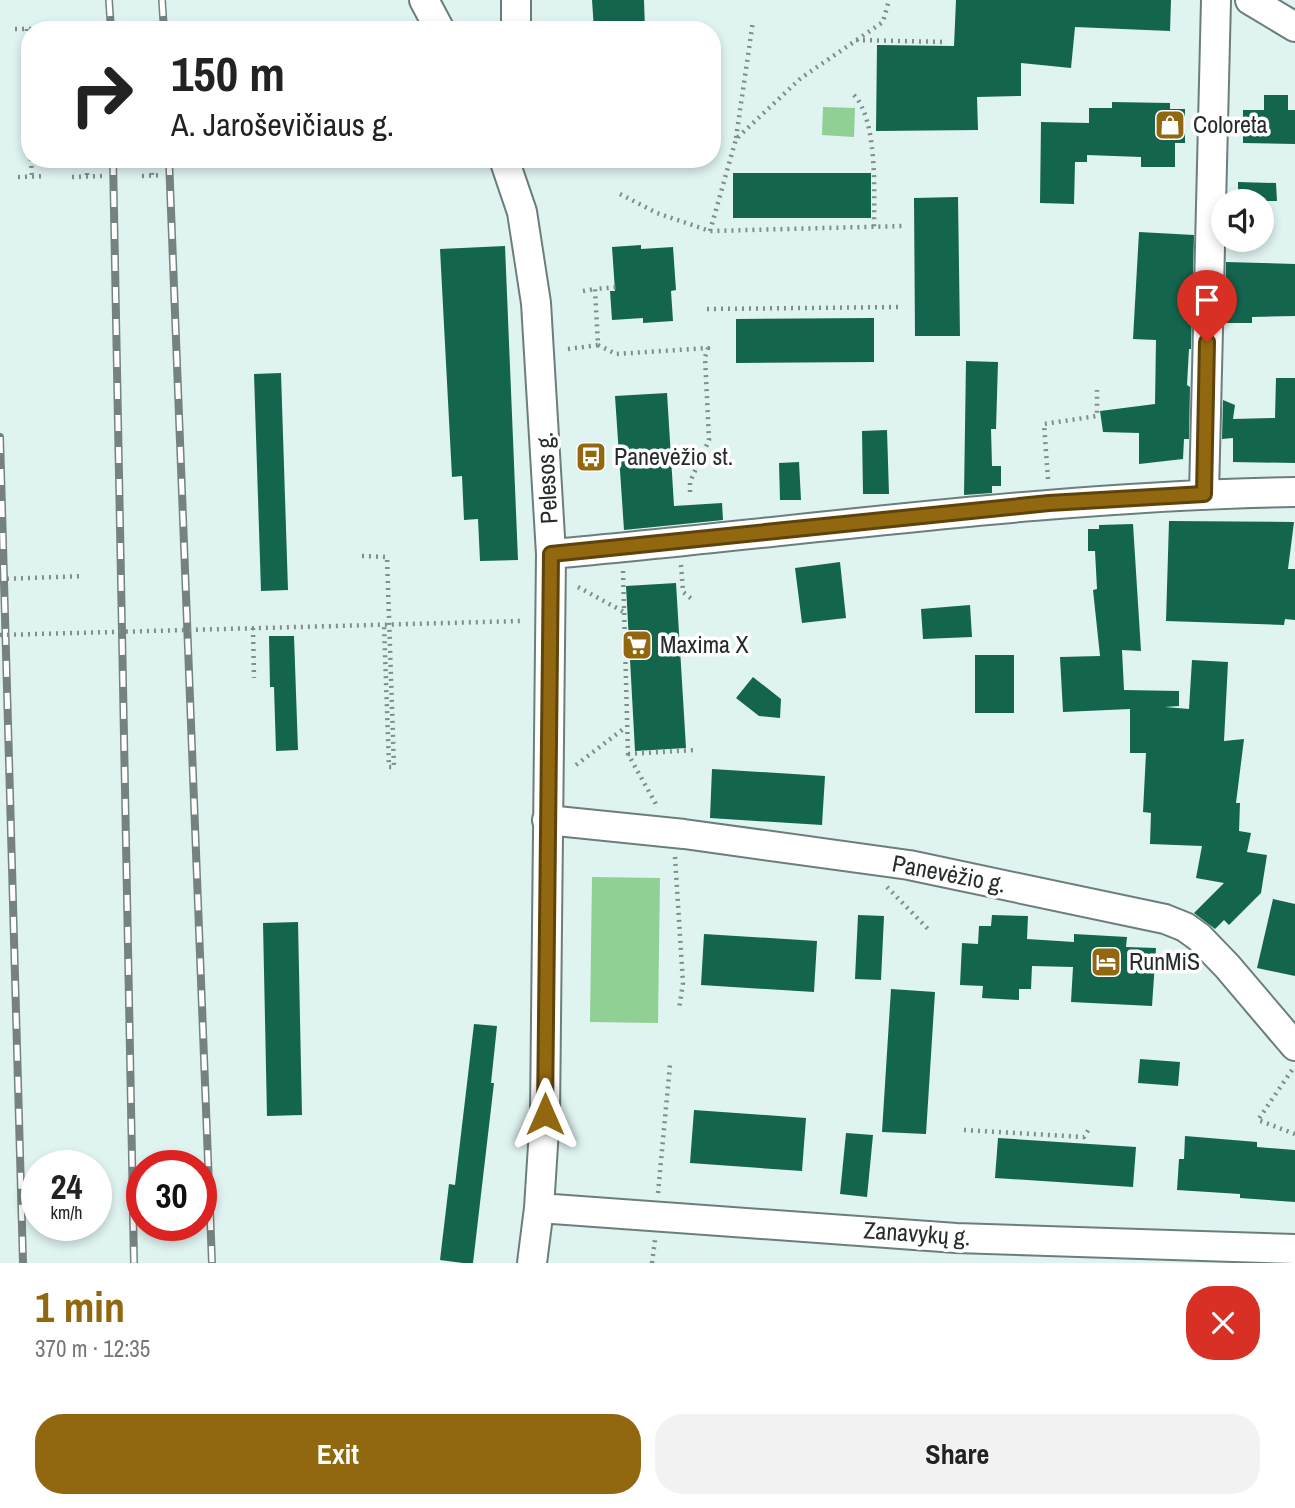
<!DOCTYPE html>
<meta charset="utf-8">
<style>
:root{--surface:#fff;--page:#f2f2f2;--text:#222;--muted:#767676;--accent:#916810}
body{margin:0;font-family:"Archivo Narrow",sans-serif;background:var(--page);color:var(--text);height:100vh;display:flex;flex-direction:column;font-size:26px;white-space:nowrap}
*{box-sizing:border-box;margin:0}
p{font-size:23px;color:var(--muted)}
.icon{flex:none;width:38px;height:38px;fill:none;stroke:currentColor;stroke-width:2;stroke-linecap:round;stroke-linejoin:round}
.map{position:relative;height:1263px;overflow:hidden}
.drawer{display:flex;flex-direction:column;background:var(--surface);flex:1}
.drawer>*{flex:none}
.guide{position:absolute;left:21px;top:21px;width:700px;height:147px;border-radius:28px;box-shadow:0 4px 10px #0003;background:#fff;color:var(--text);overflow:hidden}
.buttons{position:absolute;left:1211px;top:189px;display:grid;gap:14px}
.buttons a{display:grid;place-items:center;width:63px;height:63px;border-radius:50%;background:var(--surface);box-shadow:0 4px 10px #0003;font-size:35px}
.speed{position:absolute;left:21px;top:1150px;display:flex;gap:14px;font-size:35px;font-weight:700;text-align:center}
.speed>*{display:grid;place-content:center;width:91px;height:91px;border-radius:50%;background:var(--surface);box-shadow:0 4px 10px #0003;line-height:1}
.speed small{font-size:18px;font-weight:400}
.speed .limit{border:10px solid #d22;background:#fff;color:#111}
.pin{position:absolute;display:grid;place-items:center;width:60px;height:60px;color:#fff;margin:-72px -30px;border-radius:50% 50% 50% 0;rotate:-45deg;box-shadow:0 0 7px #0007}
.pin .icon{rotate:45deg}
.me{position:absolute;width:77px;margin:-38px;rotate:0deg;stroke-linejoin:round;filter:drop-shadow(0 0 5px #0008)}
.turn{display:flex;align-items:center;gap:24px;height:147px;padding:0 35px;font-size:32px}
.turn .icon{width:91px;height:91px;stroke-width:2.5}
.turn b{display:block;font-size:49px;line-height:60px}
.round{display:grid;place-items:center;flex:none;width:74px;height:74px;border-radius:28px;background:var(--page)}
.head{display:flex;align-items:center;justify-content:space-between;height:119px;padding:0 35px}
h1{font-size:42px;font-weight:700;line-height:52px;color:var(--accent)}
.action{display:flex;gap:14px;margin-top:auto;padding:14px 35px}
.action a{flex:1;height:80px;border-radius:28px;background:var(--accent);color:#fff;font-size:28px;font-weight:700;line-height:80px;text-align:center}
.action a+a{background:var(--page);color:var(--text)}
.map>svg:first-child{display:block}
.green{fill:#90d095}
.building{fill:#14654e}
.lines{fill:none;stroke-linecap:round;stroke-linejoin:round}
.street-casing{stroke:#6c7e7c;stroke-width:32}
.path{stroke:#7f8d8b;stroke-width:4.5;stroke-dasharray:2 5;stroke-linecap:butt}
.street{stroke:#fff;stroke-width:28}
.rail-casing{stroke:#758281;stroke-width:8}
.rail{stroke:#fff;stroke-width:5;stroke-dasharray:16;stroke-linecap:butt}
.path-bridge{stroke:#7f8d8b;stroke-width:4.5;stroke-dasharray:2 5;stroke-linecap:butt}
.route-casing{stroke:#5e440a;stroke-width:18}
.route{stroke:#916810;stroke-width:12}
.labels{text-anchor:middle;stroke-width:7;stroke-linejoin:round;paint-order:stroke}
.poi-label{font-size:24px;fill:#252c2b;stroke:#fff;text-anchor:start}
.street-label{font-size:24px;fill:#252c2b;stroke:#fff}
</style>
<div class="map">
<svg width="1295" height="1263" viewBox="0 0 1295 1263">
<rect width="100%" height="100%" fill="#dff3f1"/>
<path class="green" d="M 823,107 L 855,108 L 854,137 L 822,135 Z
M 592,877 L 660,878 L 658,1023 L 590,1022 Z"/>
<path class="building" d="M 592,0 L 644,0 L 645,30 L 594,30 Z
M 956,0 L 1171,0 L 1170,31 L 1075,27 L 1071,68 L 1021,63 L 1021,96 L 977,97 L 978,130 L 876,131 L 877,45 L 954,46 Z
M 1264,95 L 1288,95 L 1288,110 L 1295,110 L 1295,144 L 1243,143 L 1243,110 L 1264,110 Z
M 1112,102 L 1170,103 L 1170,109 L 1185,109 L 1185,143 L 1175,143 L 1175,167 L 1141,167 L 1141,157 L 1087,155 L 1087,162 L 1075,162 L 1074,204 L 1040,203 L 1041,122 L 1089,123 L 1089,108 L 1112,108 Z
M 733,173 L 871,173 L 871,218 L 733,218 Z
M 1238,182 L 1276,183 L 1277,201 L 1238,201 Z
M 958,197 L 960,336 L 915,336 L 914,198 Z
M 1139,232 L 1194,235 L 1191,349 L 1189,349 L 1187,385 L 1190,387 L 1189,439 L 1184,439 L 1183,459 L 1139,464 L 1139,433 L 1103,432 L 1100,411 L 1155,404 L 1156,340 L 1133,339 Z
M 641,245 L 641,249 L 673,247 L 676,290 L 671,291 L 673,321 L 643,323 L 643,318 L 612,320 L 610,291 L 615,291 L 612,247 Z
M 505,246 L 518,560 L 480,561 L 478,519 L 464,520 L 462,476 L 452,477 L 440,249 Z
M 1226,262 L 1295,264 L 1295,316 L 1252,317 L 1252,323 L 1225,323 Z
M 874,318 L 874,362 L 736,363 L 736,319 Z
M 966,361 L 998,362 L 996,429 L 991,429 L 992,466 L 1001,466 L 1001,486 L 992,486 L 992,493 L 964,495 Z
M 281,373 L 288,590 L 261,591 L 254,374 Z
M 1276,378 L 1295,378 L 1295,463 L 1233,462 L 1233,438 L 1222,439 L 1223,400 L 1235,405 L 1233,419 L 1275,418 Z
M 667,393 L 674,506 L 722,503 L 723,520 L 624,530 L 615,396 Z
M 887,430 L 889,494 L 863,494 L 862,431 Z
M 799,462 L 801,500 L 780,500 L 779,463 Z
M 1169,521 L 1294,522 L 1288,569 L 1295,569 L 1295,620 L 1285,619 L 1284,625 L 1166,621 Z
M 1133,524 L 1141,651 L 1122,650 L 1124,690 L 1179,691 L 1179,706 L 1165,707 L 1189,709 L 1192,660 L 1228,662 L 1224,741 L 1244,739 L 1236,803 L 1240,803 L 1239,831 L 1251,833 L 1247,852 L 1267,855 L 1261,893 L 1229,925 L 1224,920 L 1215,929 L 1194,913 L 1224,883 L 1196,878 L 1202,846 L 1150,844 L 1151,813 L 1143,812 L 1146,753 L 1130,753 L 1130,709 L 1063,712 L 1060,657 L 1100,656 L 1093,590 L 1097,589 L 1095,551 L 1088,551 L 1088,529 L 1099,529 L 1099,525 Z
M 840,562 L 846,618 L 802,623 L 795,568 Z
M 676,583 L 686,748 L 635,751 L 626,586 Z
M 970,605 L 972,637 L 923,639 L 921,609 Z
M 269,636 L 294,636 L 298,750 L 276,751 L 274,687 L 270,687 Z
M 975,655 L 1014,655 L 1014,713 L 975,713 Z
M 753,677 L 781,699 L 780,718 L 759,716 L 736,698 Z
M 712,769 L 825,776 L 822,825 L 710,818 Z
M 1273,899 L 1295,904 L 1295,976 L 1257,968 Z
M 858,915 L 884,916 L 881,980 L 855,979 Z
M 992,915 L 1028,916 L 1027,939 L 1074,942 L 1074,934 L 1127,937 L 1126,947 L 1156,948 L 1152,1006 L 1071,1002 L 1073,967 L 1032,966 L 1031,989 L 1019,989 L 1019,1000 L 982,998 L 983,986 L 960,985 L 962,943 L 978,944 L 979,926 L 991,926 Z
M 298,922 L 302,1115 L 267,1116 L 263,923 Z
M 704,934 L 817,941 L 814,992 L 701,985 Z
M 891,989 L 935,992 L 926,1134 L 882,1132 Z
M 474,1024 L 497,1026 L 491,1083 L 494,1083 L 473,1263 L 463,1263 L 440,1260 L 449,1184 L 455,1185 Z
M 1140,1059 L 1180,1062 L 1178,1086 L 1138,1083 Z
M 694,1110 L 806,1118 L 802,1171 L 690,1163 Z
M 846,1133 L 873,1135 L 867,1197 L 840,1194 Z
M 1185,1136 L 1257,1142 L 1257,1147 L 1295,1150 L 1295,1202 L 1240,1198 L 1240,1194 L 1177,1190 L 1179,1159 L 1184,1159 Z
M 998,1138 L 1136,1147 L 1133,1187 L 995,1178 Z"/>
<g class="lines">
<g class="street-casing">
<path id="street" d="M 424,0 L 440,30
M 1250,0 L 1295,27
M 516,30 L 516,0
M 504,159 L 522,212 L 536,303 L 551,554 L 545,1114 L 539,1208 L 532,1263
M 1204,494 L 1216,0
M 551,554 C 799,532 1046,496 1295,492
M 547,820 L 684,834 L 909,865 L 1165,919 L 1185,927 L 1199,937 L 1227,966 L 1295,1046
M 539,1208 L 956,1238 L 1295,1249"/>
</g>
<path class="path" d="M 136,27 L 156,26
M 15,29 L 41,29
M 27,29 L 30,109
M 67,30 L 100,29
M 856,40 L 946,42
M 854,95 C 878,121 874,193 874,227
M 736,138 L 753,21
M 31,159 L 32,177
M 87,159 L 87,176
M 151,159 L 152,176
M 142,176 L 162,175
M 18,177 L 45,176
M 72,177 L 104,176
M 620,194 L 657,213 L 710,231 L 903,226
M 710,231 L 736,139 L 801,78 L 883,22 L 889,0
M 583,291 L 595,289
M 707,309 L 903,307
M 598,345 L 616,354 L 708,348 L 705,357 L 709,440 L 690,482 L 690,493
M 568,349 L 598,345 L 595,289 L 618,287
M 1048,479 L 1044,424 L 1097,416 L 1097,390
M 362,556 L 387,557 L 394,767 L 389,767 L 384,625
M 681,565 L 683,592 L 693,600
M 623,571 L 628,754 L 657,806
M 0,579 L 84,576
M 578,587 L 624,612
M 253,628 L 254,678
M 628,754 L 695,750
M 576,765 L 626,727
M 675,857 L 683,983 L 679,1009
M 887,887 L 929,930
M 1292,1070 L 1258,1120 L 1295,1134
M 964,1130 L 1084,1137 L 1089,1129
M 658,1193 L 670,1065
M 652,1263 L 655,1240"/>
<use href="#street" class="street"/>
<g class="rail-casing">
<path id="rail" d="M 109,0 L 111,30
M 162,0 L 164,30
M 113,159 L 134,1263
M 169,159 L 212,1263
M 0,437 L 23,1263"/>
</g>
<use href="#rail" class="rail"/>
<path class="path-bridge" d="M 0,635 L 522,621"/>
</g>
<g class="lines">
<g class="route-casing">
<path id="route" d="M 545,1114 L 551,554 L 1049,503 L 1204,494 L 1207,342"/>
</g>
<use href="#route" class="route"/>
</g>
<defs>
<g id="shop-square" transform="scale(1.575)"><rect x="-9" y="-9" width="18" height="18" rx="4" fill="#916810" stroke="#fff"/><path d="M-5-2.5h2.3a2.7 3.5 0 0 1 5.4 0H5L5.5 6h-11ZM-1.5-2.5h3a1.5 2.3 0 0 0-3 0Z" fill="#fff"/></g>
<g id="bus-square" transform="scale(1.575)"><rect x="-9" y="-9" width="18" height="18" rx="4" fill="#916810" stroke="#fff"/><path d="M-5-6H5V4H4V6H2V4H-2V6H-4V4H-5ZM-3.5-4V0h7V-4ZM-3.5 1.2v1.5H-2V1.2ZM2 1.2v1.5H3.5V1.2Z" fill="#fff"/></g>
<g id="supermarket-square" transform="scale(1.575)"><rect x="-9" y="-9" width="18" height="18" rx="4" fill="#916810" stroke="#fff"/><path d="M-6-5.5h2.5l.6 2H6L4.5 2H-2.5L-4.4-4H-6ZM-1.5 3.2a1.3 1.3 0 1 0 .1 0ZM3 3.2a1.3 1.3 0 1 0 .1 0Z" fill="#fff"/></g>
<g id="hotel-square" transform="scale(1.575)"><rect x="-9" y="-9" width="18" height="18" rx="4" fill="#916810" stroke="#fff"/><path d="M-6-4.5h1.5V1H6V5H4.5V3h-9V5H-6ZM-4 0a1.8 1.8 0 1 1 3.6 0ZM.5 0V-2.5h3Q6-2.5 6 0Z" fill="#fff"/></g>
</defs>
<g fill-rule="evenodd">
<use href="#shop-square" x="1170" y="125"/>
<use href="#bus-square" x="591" y="457"/>
<use href="#supermarket-square" x="637" y="645"/>
<use href="#hotel-square" x="1106" y="962"/>
</g>
<g class="labels">
<g class="poi-label">
<text x="1193" y="133">Coloreta</text>
<text x="614" y="465">Panevėžio st.</text>
<text x="660" y="653">Maxima X</text>
<text x="1129" y="970">RunMiS</text>
</g>
<g class="street-label">
<text transform="translate(547 478) rotate(-93)" y="8">Pelesos g.</text>
<text transform="translate(949 874) rotate(11)" y="8">Panevėžio g.</text>
<text transform="translate(917 1234) rotate(4)" y="8">Zanavykų g.</text>
</g>
</g>
</svg>
<div class="buttons">
<a><svg class="icon" aria-label="sound" viewBox="0 0 24 24"><path d="M4 9h4l5-4v14l-5-4H4zM17 9q2 3 0 6"/></svg></a>
</div>
<div class="speed"><div>24<small>km/h</small></div><div class="limit">30</div></div>
<div class="pin" style="left:1207px;top:342px;background:#d93025"><svg class="icon" aria-label="arrive" viewBox="0 0 24 24"><path d="M6 21V4h12l-3 4 3 4H6"/></svg></div>
<svg class="me" style="left:545px;top:1114px" viewBox="-20 -20 40 40"><path d="M0-17L14 15 0 8-14 15z" fill="#916810" stroke="#fff" stroke-width="4"/></svg>
<div class="guide">
<div class="turn"><svg class="icon" aria-label="right" viewBox="0 0 24 24"><path d="M7 20v-9h11M14 6l5 5-5 5"/></svg><div><b>150 m</b>A. Jaroševičiaus g.</div></div>
</div>
</div>
<section class="drawer">
<div class="head"><div><h1>1 min</h1><p>370 m · 12:35</p></div><a class="round" style="background:#d93025;color:#fff"><svg class="icon" aria-label="close" viewBox="0 0 24 24"><path d="M6 6l12 12M18 6L6 18"/></svg></a></div>
<div class="action"><a>Exit</a><a>Share</a></div>
</section>
